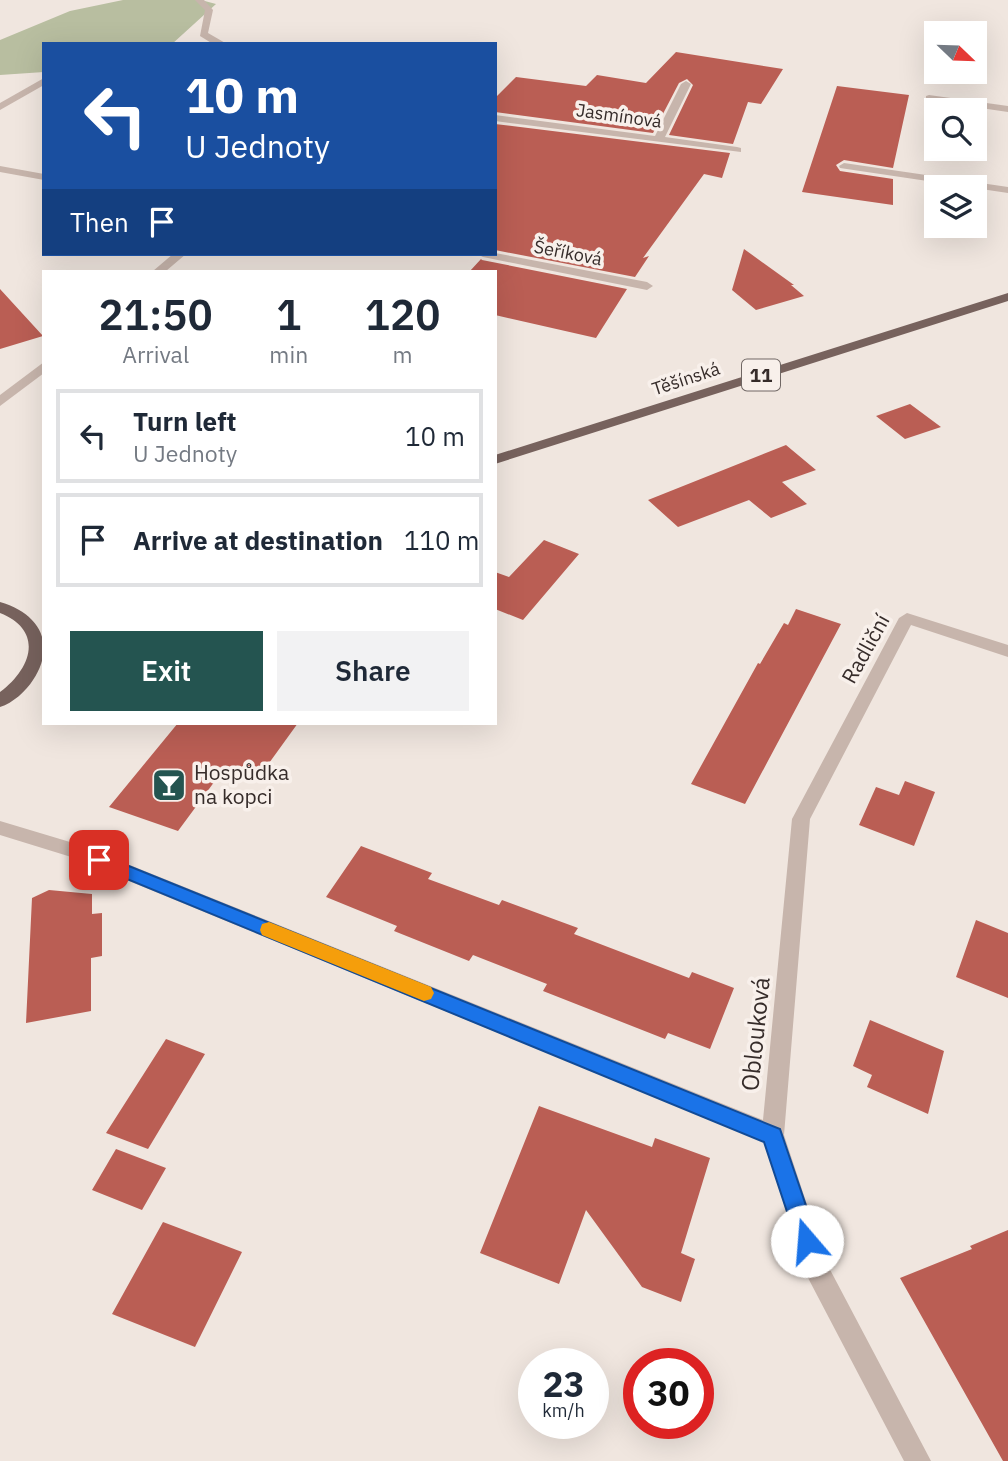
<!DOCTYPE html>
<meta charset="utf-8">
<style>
:root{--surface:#fff;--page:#f2f2f3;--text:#1f2937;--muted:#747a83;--line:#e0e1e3;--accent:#245450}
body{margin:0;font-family:"IBM Plex Sans",sans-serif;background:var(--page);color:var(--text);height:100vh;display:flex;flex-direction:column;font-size:26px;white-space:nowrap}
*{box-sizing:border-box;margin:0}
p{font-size:23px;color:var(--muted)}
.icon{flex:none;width:38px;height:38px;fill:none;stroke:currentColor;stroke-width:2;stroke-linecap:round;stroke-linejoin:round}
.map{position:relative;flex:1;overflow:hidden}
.drawer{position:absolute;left:42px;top:270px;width:455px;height:455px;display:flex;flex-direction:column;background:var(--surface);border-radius:0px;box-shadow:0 7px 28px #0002}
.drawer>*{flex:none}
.banner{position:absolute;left:42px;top:42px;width:455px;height:214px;border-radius:0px;box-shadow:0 7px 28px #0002;background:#1a4fa0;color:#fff;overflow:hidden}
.needle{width:46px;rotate:113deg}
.controls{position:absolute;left:924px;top:21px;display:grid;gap:14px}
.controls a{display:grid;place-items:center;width:63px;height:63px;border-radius:0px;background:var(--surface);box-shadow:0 7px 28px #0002;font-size:35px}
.speed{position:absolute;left:518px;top:1348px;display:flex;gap:14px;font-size:35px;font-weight:700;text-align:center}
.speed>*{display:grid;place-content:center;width:91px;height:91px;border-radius:50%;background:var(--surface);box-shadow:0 7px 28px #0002;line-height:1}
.speed small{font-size:18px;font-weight:400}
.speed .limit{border:10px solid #d22;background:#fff;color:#111}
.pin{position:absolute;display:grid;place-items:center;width:60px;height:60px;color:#fff;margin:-30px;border-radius:14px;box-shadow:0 4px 10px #0006}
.me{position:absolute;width:77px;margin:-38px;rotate:342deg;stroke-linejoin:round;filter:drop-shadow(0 0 5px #0008)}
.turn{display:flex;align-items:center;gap:24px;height:147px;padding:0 28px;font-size:32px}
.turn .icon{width:91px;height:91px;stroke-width:2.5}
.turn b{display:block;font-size:49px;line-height:60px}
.then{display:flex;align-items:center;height:66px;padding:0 28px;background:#0003;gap:14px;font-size:26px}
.eta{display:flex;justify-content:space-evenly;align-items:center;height:119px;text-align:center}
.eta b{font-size:42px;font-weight:600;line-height:49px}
.button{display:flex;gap:14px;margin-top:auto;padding:14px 28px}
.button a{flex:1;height:80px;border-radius:0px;background:var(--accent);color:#fff;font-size:28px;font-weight:600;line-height:80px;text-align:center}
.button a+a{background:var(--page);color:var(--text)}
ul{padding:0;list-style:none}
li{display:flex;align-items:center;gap:21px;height:94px;margin:0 14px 10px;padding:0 14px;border:4px solid var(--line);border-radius:0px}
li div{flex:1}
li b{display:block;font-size:26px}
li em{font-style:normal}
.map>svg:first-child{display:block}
.green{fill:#b8bea0}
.building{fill:#ba5e54}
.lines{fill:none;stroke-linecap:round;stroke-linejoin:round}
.minor{fill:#c7b5ac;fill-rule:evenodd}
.major{fill:#77625d;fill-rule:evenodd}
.route{fill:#1a73e8;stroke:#114b97;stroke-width:2}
.slow{fill:#f59e0b}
.labels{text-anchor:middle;stroke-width:7;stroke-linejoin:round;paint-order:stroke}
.far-street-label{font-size:18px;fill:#362c2a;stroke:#f8f0eb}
.shield{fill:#f8f0eb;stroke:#706764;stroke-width:2}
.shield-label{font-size:19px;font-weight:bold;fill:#362c2a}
.street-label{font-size:21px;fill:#362c2a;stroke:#f8f0eb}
.poi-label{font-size:21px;fill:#362c2a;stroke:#f8f0eb;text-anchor:start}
.near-street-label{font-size:24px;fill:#362c2a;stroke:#f8f0eb}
</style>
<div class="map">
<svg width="1008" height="1461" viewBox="0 0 1008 1461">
<rect width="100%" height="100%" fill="#f0e6df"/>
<path class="green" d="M 123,0 L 201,0 L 216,4 L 172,44 L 44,44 L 44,72 L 0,75 L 0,40 L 70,11 Z"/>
<path class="building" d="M 676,52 L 783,69 L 761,104 L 748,102 L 733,144 L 669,135 L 693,85 L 687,79 L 679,83 L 653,133 L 495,112 L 495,98 L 516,77 L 586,86 L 597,75 L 646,83 Z
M 837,86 L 909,95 L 893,168 L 844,160 L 836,165 L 840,171 L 893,179 L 893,205 L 802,192 Z
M 495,124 L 730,153 L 722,178 L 704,174 L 643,258 L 649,256 L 635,277 L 495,250 Z
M 744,249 L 794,285 L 791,285 L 804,296 L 756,310 L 732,290 Z
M 481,259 L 482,260 L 627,289 L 596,338 L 495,315 L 495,271 L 470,271 Z
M 0,289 L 43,336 L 0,349 Z
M 910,404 L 941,427 L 905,439 L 876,416 Z
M 786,445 L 816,470 L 782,482 L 807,504 L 771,518 L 749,500 L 678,527 L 648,500 Z
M 544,540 L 579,554 L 523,620 L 495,609 L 495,572 L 509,577 Z
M 796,609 L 841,624 L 745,804 L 691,784 L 758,663 L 760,664 L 784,623 L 788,625 Z
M 178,723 L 298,723 L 259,777 L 226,766 L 178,831 L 109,807 Z
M 905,781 L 935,792 L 914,846 L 859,825 L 876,787 L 899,795 Z
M 361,846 L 432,873 L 428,879 L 499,905 L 502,900 L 578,928 L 574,934 L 689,978 L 692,972 L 734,988 L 710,1049 L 668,1033 L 665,1039 L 543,991 L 547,984 L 473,955 L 469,961 L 394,931 L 397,926 L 326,897 Z
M 49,890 L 92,894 L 92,914 L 102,913 L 102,956 L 91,958 L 91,1011 L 26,1023 L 32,898 Z
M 976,920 L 1008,933 L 1008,998 L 956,977 Z
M 870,1020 L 944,1051 L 928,1114 L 867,1087 L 872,1075 L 853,1066 Z
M 166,1039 L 205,1054 L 148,1149 L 106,1133 Z
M 539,1106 L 652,1147 L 655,1138 L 710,1158 L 681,1253 L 695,1259 L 681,1302 L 642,1287 L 586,1210 L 559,1284 L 480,1253 Z
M 116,1149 L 166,1168 L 142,1210 L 92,1190 Z
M 163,1222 L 242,1252 L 195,1347 L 112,1314 Z
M 1008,1230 L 1008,1461 L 1003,1461 L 900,1278 L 972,1249 L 970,1246 Z"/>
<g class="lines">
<path class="minor" d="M 195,0 L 204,0 L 213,10 L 208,33 L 227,44 L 213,44 L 200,36 L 205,10 Z
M 44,78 L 44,85 L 0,110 L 0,103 Z
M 686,81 L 691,84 L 665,137 L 737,147 L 741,148 L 741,152 L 495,121 L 495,115 L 655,136 L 681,84 Z
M 929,95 L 1008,106 L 1008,112 L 926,100 L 926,96 Z
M 844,163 L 1008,187 L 1008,193 L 840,168 L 839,166 Z
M 0,166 L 44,174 L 44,180 L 0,172 Z
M 495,253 L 647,282 L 653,286 L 647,290 L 483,257 L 477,254 Z
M 173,254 L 186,254 L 166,271 L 153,271 Z
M 44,362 L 44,373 L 0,406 L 0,395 Z
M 907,613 L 1008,645 L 1008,657 L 911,625 L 810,819 L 784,1135 L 826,1262 L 931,1461 L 904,1461 L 807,1276 L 764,1142 L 68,856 L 0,835 L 0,821 L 80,845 L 763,1120 L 792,819 L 899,618 Z"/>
<path class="major" d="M 1008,293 L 1008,301 L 495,464 L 495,455 Z
M 0,602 C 39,613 57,644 33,680 C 26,691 13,703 0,707 L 0,692 C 31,669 45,631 0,613 Z"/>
</g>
<path class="route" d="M 99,854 L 780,1129 L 818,1241 L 815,1248 L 807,1252 L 799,1248 L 764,1142 L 93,865 L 90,860 L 93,856 Z"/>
<path class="slow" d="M 269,922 L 431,987 L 434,993 L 431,999 L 424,1001 L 262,935 L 260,930 L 262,924 Z"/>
<defs>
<g id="bar-square" transform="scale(1.75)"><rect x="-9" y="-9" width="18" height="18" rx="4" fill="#245450" stroke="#f8f0eb"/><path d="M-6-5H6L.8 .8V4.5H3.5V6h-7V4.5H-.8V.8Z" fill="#fff"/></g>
</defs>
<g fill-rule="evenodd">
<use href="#bar-square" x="169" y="785"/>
</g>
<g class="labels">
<g class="far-street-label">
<text transform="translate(619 116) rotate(8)" y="6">Jasmínová</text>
<text transform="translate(568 253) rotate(11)" y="6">Šeříková</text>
<text transform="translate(686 379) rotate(-18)" y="6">Těšínská</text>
</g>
<rect class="shield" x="742" y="359.5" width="38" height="31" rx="5"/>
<g class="shield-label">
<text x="761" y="382">11</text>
</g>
<g class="street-label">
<text transform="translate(866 649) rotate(-61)" y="7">Radliční</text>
</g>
<g class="poi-label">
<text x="194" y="780">Hospůdka<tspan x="194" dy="24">na kopci</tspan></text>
</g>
<g class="near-street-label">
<text transform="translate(756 1034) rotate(-84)" y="8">Oblouková</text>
</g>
</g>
</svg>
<div class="controls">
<a><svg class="needle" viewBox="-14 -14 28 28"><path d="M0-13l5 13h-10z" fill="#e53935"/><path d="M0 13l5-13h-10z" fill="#747a83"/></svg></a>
<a><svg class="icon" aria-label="search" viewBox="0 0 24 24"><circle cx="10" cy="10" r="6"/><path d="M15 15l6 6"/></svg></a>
<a><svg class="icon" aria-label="layers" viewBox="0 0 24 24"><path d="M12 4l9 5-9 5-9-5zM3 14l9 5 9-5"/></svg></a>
</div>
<div class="speed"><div>23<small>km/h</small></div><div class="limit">30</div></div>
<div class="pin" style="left:99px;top:860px;background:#d93025"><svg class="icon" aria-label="arrive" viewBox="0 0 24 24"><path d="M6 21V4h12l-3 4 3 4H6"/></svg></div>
<svg class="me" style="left:807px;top:1241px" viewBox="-20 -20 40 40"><circle r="19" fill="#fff"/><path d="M0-13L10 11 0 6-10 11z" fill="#1a73e8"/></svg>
<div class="banner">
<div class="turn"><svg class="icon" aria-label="left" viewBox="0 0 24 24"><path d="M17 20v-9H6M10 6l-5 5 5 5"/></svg><div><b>10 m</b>U Jednoty</div></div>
<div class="then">Then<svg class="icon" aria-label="arrive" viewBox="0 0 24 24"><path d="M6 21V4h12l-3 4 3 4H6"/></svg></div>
</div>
<section class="drawer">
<div class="eta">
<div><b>21:50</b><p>Arrival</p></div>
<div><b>1</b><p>min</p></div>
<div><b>120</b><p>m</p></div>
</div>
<ul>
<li><svg class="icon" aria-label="left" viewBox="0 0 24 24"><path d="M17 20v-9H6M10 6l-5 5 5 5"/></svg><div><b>Turn left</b><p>U Jednoty</p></div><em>10 m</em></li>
<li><svg class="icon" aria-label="arrive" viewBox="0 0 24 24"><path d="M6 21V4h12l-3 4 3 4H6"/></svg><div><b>Arrive at destination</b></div><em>110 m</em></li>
</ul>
<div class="button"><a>Exit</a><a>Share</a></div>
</section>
</div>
